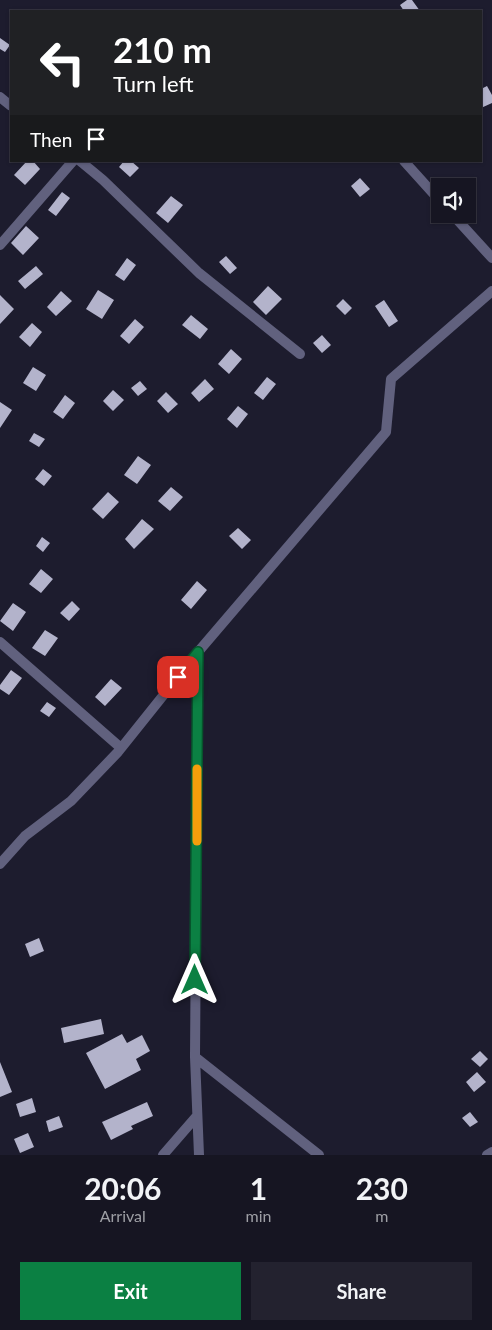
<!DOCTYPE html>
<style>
:root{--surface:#161522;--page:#23222f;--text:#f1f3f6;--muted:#9e9fa5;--line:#353440;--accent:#0b8043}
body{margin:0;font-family:Lato,sans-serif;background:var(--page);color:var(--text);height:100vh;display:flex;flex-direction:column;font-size:19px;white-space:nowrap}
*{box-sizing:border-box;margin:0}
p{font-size:16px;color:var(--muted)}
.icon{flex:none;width:28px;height:28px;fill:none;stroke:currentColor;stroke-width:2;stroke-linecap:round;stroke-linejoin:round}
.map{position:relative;height:1155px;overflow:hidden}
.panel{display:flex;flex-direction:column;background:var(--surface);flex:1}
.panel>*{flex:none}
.hud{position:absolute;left:10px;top:10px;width:472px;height:152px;border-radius:0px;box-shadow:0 1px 4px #0004,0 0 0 1px var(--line);background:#202124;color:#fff;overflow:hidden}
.controls{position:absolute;left:431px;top:178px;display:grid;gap:10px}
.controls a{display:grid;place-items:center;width:45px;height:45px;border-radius:0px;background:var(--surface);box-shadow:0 1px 4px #0004,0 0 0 1px var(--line);font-size:25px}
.pin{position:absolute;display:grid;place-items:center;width:42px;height:42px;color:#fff;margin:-21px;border-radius:10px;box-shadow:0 2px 8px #0006}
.me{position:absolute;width:55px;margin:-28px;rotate:0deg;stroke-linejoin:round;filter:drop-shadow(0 0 4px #0008)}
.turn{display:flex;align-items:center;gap:18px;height:105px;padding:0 20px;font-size:22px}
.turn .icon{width:65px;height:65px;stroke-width:2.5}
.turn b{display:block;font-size:35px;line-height:42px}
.then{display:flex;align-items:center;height:48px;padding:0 20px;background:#0003;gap:10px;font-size:19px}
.eta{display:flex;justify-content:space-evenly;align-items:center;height:85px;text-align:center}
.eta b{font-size:30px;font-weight:700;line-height:35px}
.action{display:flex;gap:10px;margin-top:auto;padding:10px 20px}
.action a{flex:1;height:58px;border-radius:0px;background:var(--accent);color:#fff;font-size:20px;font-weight:700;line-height:58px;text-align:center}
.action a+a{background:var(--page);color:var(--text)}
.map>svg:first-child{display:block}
.building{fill:#b3b3cb}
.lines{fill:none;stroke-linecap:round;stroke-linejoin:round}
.street{stroke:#61617e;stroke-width:10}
.route-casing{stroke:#07532c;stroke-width:12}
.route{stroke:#0b8043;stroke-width:9}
.slow{stroke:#f59e0b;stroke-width:9}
</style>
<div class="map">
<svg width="492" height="1155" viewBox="0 0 492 1155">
<rect width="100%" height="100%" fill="#1d1c2e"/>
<path class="building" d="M 407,0 L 412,0 L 420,11 L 404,11 L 400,5 Z
M 0,38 L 10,45 L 5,52 L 0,49 Z
M 487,86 L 492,95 L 492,103 L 481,108 L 481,89 Z
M 27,161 L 33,161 L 40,169 L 25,185 L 14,175 Z
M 124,161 L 131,161 L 139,168 L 130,177 L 119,167 Z
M 360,178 L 370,189 L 360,197 L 351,186 Z
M 62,192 L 70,198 L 56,216 L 48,210 Z
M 171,196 L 183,205 L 168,223 L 156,213 Z
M 26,226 L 39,238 L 23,255 L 11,243 Z
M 226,256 L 237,268 L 230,274 L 219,262 Z
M 127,258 L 136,265 L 124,281 L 115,275 Z
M 36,266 L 43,274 L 25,289 L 18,281 Z
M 268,286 L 282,299 L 266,315 L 253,302 Z
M 98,290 L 114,300 L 102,319 L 86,309 Z
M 61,291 L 72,301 L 56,316 L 47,307 Z
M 0,295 L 14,309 L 0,324 Z
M 343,299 L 352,308 L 345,315 L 336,306 Z
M 384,300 L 398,321 L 389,327 L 375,306 Z
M 191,315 L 208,329 L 200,339 L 182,325 Z
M 135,319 L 144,327 L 129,344 L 120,336 Z
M 32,323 L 42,332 L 30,347 L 19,337 Z
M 322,335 L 331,345 L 322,353 L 313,343 Z
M 231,349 L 242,359 L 229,374 L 218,364 Z
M 33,367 L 46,375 L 36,391 L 23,383 Z
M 267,377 L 276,384 L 263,400 L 254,393 Z
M 205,379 L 214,389 L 199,402 L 191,393 Z
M 140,381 L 147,389 L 138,396 L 131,388 Z
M 113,390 L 124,400 L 113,411 L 103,401 Z
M 166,392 L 178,404 L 168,413 L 157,401 Z
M 65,395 L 75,403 L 63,419 L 53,412 Z
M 0,402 L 12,410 L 0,428 Z
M 238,406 L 248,414 L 237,428 L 227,419 Z
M 34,433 L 45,439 L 39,447 L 29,441 Z
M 138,456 L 151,465 L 137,484 L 124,475 Z
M 43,469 L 52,476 L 44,486 L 35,479 Z
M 171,487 L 183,497 L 170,511 L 158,501 Z
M 108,492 L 119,502 L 103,519 L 92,509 Z
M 142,519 L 154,529 L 134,549 L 125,539 Z
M 238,528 L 251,540 L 242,549 L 229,536 Z
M 42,537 L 50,543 L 43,552 L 36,546 Z
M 41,569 L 53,579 L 41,593 L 29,584 Z
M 197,581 L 207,590 L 191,609 L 181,600 Z
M 72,601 L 80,609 L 69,621 L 60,613 Z
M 13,603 L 26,612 L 13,631 L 0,621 Z
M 45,630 L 58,638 L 45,656 L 32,648 Z
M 11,670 L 22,678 L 9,695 L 0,689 L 0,685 Z
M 111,679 L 122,688 L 105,706 L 95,697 Z
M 47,702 L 56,708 L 49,717 L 40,711 Z
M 39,938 L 44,951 L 30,957 L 25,944 Z
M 101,1019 L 104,1034 L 64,1043 L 61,1028 Z
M 122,1034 L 127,1043 L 142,1035 L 150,1051 L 136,1059 L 141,1070 L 105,1089 L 86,1053 Z
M 480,1051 L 488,1059 L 480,1067 L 471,1059 Z
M 0,1062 L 12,1092 L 0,1097 Z
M 477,1072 L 486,1082 L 474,1092 L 466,1082 Z
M 32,1098 L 36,1112 L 20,1117 L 16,1104 Z
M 147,1102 L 153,1116 L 131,1126 L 133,1129 L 111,1140 L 102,1122 Z
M 470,1112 L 478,1122 L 470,1127 L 462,1118 Z
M 59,1116 L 63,1127 L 49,1132 L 46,1121 Z
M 28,1133 L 34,1147 L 20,1153 L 14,1139 Z"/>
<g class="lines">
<path class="street" d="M 0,97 L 11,106
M 80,161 L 103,180 L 199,273 L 300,354
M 404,161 L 440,201
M 452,214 L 492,258
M 0,245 L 73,161
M 0,642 L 121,748
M 0,864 L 25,836 L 71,801 L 118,752 L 198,652
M 195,1057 L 199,1155
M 163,1155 L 196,1117
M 319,1155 L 195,1057 L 198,652 L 386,432 L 391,379 L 492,291
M 487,1155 L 492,1152"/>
</g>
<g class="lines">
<g class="route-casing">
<path id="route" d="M 178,677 L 198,652 L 195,980"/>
</g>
<use href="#route" class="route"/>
<path class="slow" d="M 197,841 L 197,769"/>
</g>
</svg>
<div class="controls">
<a><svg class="icon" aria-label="sound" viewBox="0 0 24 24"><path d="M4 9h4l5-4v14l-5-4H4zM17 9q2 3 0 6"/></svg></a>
</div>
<div class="pin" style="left:178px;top:677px;background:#d93025"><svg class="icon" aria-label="arrive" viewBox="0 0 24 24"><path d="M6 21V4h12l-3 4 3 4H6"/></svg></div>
<svg class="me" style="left:195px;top:980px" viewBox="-20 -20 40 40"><path d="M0-17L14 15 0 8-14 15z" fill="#0b8043" stroke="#fff" stroke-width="4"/></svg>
<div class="hud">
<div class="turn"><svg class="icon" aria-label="left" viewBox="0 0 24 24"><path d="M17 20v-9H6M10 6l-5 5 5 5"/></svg><div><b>210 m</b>Turn left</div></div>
<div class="then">Then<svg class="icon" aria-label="arrive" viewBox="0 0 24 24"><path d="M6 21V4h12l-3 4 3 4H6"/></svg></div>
</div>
</div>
<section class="panel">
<div class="eta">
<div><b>20:06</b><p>Arrival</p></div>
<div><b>1</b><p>min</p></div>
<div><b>230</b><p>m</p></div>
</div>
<div class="action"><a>Exit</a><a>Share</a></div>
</section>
